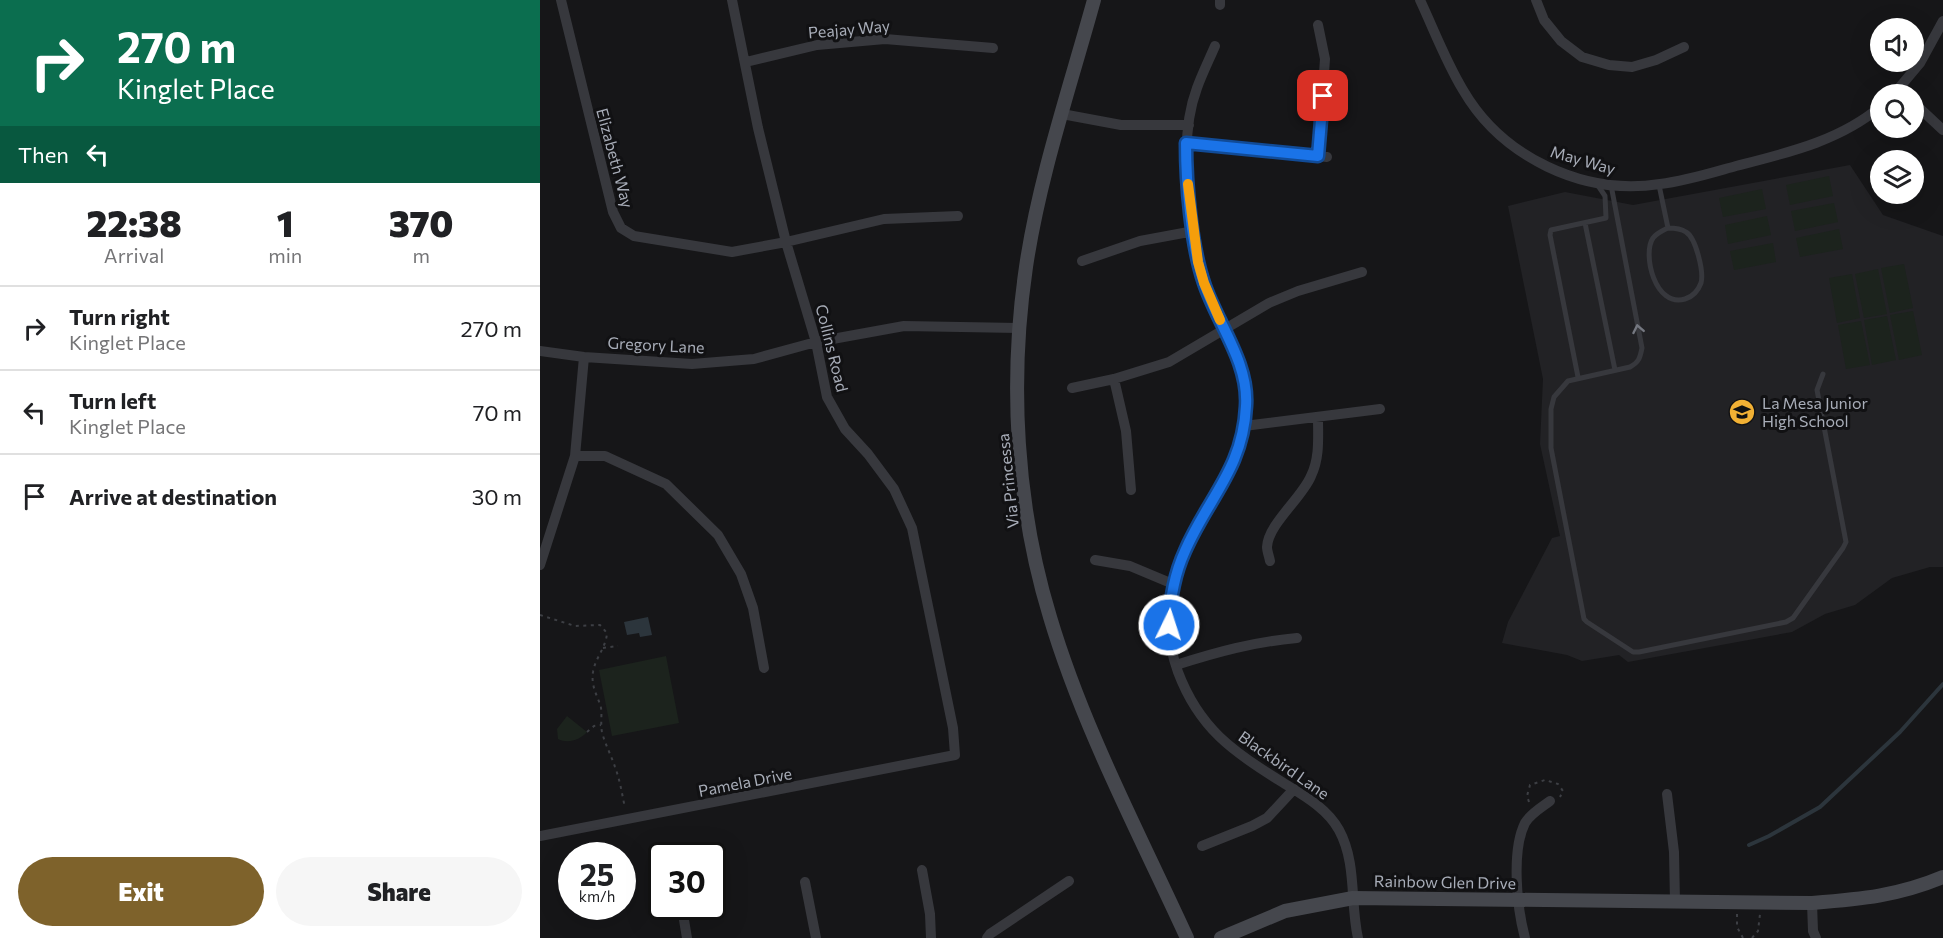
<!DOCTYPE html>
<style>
:root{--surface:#fff;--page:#f6f6f6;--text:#202124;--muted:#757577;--line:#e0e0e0;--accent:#7e622b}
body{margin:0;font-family:Commissioner,sans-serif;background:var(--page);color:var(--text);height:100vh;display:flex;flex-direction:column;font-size:22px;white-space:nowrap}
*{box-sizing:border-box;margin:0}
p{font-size:20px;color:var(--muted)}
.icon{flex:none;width:33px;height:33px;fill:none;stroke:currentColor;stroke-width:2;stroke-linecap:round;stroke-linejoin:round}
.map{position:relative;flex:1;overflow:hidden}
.side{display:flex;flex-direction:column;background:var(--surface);width:540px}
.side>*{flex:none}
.banner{background:#0b6e4f;color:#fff;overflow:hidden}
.buttons{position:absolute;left:1330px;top:18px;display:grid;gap:12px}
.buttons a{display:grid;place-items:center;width:54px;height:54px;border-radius:50%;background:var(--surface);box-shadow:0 6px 24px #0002;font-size:30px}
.speed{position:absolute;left:18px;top:842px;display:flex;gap:12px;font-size:30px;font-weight:700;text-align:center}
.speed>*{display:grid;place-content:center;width:78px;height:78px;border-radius:50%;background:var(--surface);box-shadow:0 6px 24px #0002;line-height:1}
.speed small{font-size:15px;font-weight:400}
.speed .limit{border:3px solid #111;border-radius:9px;background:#fff;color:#111}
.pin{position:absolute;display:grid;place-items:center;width:51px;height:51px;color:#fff;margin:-26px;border-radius:12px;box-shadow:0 3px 9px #0006}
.me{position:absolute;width:66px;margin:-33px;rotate:4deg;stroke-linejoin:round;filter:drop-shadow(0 0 4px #0008)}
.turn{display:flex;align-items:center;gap:21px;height:126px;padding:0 18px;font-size:27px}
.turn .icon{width:78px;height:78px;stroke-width:2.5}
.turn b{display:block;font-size:42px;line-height:51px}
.then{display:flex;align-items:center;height:57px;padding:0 18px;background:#0003;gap:12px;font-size:22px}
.eta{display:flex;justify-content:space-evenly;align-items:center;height:102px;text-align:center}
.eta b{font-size:36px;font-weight:800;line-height:42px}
.button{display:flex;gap:12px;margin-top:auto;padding:12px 18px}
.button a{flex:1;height:69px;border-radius:36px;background:var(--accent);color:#fff;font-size:24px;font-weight:800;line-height:69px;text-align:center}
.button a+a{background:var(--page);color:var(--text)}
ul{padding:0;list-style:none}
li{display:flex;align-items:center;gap:18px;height:84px;padding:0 18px;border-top:2px solid var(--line)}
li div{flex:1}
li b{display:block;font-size:22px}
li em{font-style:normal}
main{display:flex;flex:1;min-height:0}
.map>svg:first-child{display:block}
.built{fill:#222225}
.green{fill:#1c231d}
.water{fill:#2c353c}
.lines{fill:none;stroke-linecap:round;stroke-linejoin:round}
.stream{stroke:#2c353c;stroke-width:4}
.path{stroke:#3d3f44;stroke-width:2;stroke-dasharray:3 4.5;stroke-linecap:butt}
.lane{stroke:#37383d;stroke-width:5}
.street{stroke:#37383d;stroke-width:10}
.secondary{stroke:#45474d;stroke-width:14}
.oneway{stroke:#757881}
.route-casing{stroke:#114b97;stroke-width:15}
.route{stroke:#1a73e8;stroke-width:10}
.slow{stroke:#f59e0b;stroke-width:10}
.labels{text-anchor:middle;stroke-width:6;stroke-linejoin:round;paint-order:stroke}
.street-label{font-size:16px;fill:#a8adb8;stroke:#111113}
.poi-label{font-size:16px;fill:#a8adb8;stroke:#111113;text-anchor:start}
</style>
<main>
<section class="side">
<div class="banner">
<div class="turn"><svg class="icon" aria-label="right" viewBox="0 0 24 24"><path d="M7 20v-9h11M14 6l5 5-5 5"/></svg><div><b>270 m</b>Kinglet Place</div></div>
<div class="then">Then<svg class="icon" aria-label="left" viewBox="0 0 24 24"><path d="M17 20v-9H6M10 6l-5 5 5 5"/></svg></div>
</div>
<div class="eta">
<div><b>22:38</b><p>Arrival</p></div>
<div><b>1</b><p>min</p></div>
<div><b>370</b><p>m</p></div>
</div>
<ul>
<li><svg class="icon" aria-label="right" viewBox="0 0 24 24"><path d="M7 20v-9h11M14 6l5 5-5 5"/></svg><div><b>Turn right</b><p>Kinglet Place</p></div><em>270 m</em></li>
<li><svg class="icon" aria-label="left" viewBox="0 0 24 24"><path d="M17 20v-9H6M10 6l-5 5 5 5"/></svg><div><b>Turn left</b><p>Kinglet Place</p></div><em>70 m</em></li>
<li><svg class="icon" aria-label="arrive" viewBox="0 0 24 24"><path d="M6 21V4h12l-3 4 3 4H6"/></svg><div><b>Arrive at destination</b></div><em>30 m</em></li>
</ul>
<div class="button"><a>Exit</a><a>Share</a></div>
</section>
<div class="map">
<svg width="1403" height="938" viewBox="0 0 1403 938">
<rect width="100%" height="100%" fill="#161618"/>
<path class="built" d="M 1310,165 L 1343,215 L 1403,236 L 1403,567 L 1390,567 L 1352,578 L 1315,605 L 1285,614 L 1252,632 L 1088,662 L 1079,655 L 1042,661 L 1027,655 L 962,643 L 968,622 L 1012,538 L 1020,536 L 1000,444 L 1003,379 L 968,206 L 1025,192 L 1093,205 Z"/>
<path class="green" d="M 1289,176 L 1293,196 L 1250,205 L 1246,185 Z
M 1222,189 L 1226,209 L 1183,217 L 1179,198 Z
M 1294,203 L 1298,222 L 1255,231 L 1251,211 Z
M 1227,216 L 1231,235 L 1188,244 L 1185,225 Z
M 1299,229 L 1303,249 L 1260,257 L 1256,238 Z
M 1233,243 L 1236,262 L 1194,270 L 1190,251 Z
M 1364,264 L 1373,308 L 1350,313 L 1341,268 Z
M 1338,269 L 1347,314 L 1324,318 L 1315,274 Z
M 1312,274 L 1320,318 L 1297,323 L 1289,278 Z
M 1373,311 L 1382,355 L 1359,360 L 1350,315 Z
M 1347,316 L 1356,360 L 1332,365 L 1324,320 Z
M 1321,321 L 1330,365 L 1306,369 L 1298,325 Z
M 126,656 L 139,723 L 72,736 L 59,670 Z
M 27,716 L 47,732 C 40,740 28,744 18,739 L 17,729 Z"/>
<path class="water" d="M 108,617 L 112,635 L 100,637 L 99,633 L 87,635 L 84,622 Z"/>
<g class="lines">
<path class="stream" d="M 1209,845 L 1229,836 L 1280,807 L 1360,732 L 1403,684"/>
<path class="path" d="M 0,615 L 35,626 L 60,625 L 67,633 C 66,648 55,658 53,672 C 51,684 56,694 60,704 C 63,712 60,723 62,732 C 65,744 71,755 75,767 C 80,780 82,794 85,808
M 63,648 L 78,646
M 47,732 L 54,726 L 61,725
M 989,802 L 987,796 L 990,785 L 1005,780 L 1018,784 L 1023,791 L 1020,797
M 1197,914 L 1197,927 L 1203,938
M 1212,938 L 1218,931 L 1220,914"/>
<path class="lane" d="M 1071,185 L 1102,348 C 1100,358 1099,362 1090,367 L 1028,381 L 1014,397 L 1011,409 L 1011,448 L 1044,619 L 1047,622 L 1093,652 L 1099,652 L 1246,622 L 1253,618 L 1303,548 L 1306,542 L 1277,390 L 1283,374
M 1119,185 L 1128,228
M 1045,223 L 1075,370
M 1128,228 C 1134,228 1140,228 1146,232 C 1156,238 1164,272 1161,283 C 1158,291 1152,297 1145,299 C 1115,308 1102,254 1113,238 C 1117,233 1122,231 1128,228 Z
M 1038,377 L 1010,235 L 1011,230 L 1066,218 L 1065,196 L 1057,184"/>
<path class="street" d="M 21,0 L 73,212 L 81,228 L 94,236 L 192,252 L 246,242 L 344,219 L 418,216
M 880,0 C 894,30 906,62 923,90 C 962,157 1043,196 1120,184 C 1146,181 1171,173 1196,166 C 1247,153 1300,141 1341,106
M 996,0 L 1004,20 L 1021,41 L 1042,57 L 1069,65 L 1092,67 L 1116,60 L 1144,47
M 680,5 L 680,0
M 778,25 L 785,59 L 778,156
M 675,46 C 669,60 662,74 657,88 C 641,131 647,177 653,222 C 655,243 657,266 665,286 C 680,323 706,361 706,403 C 708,460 667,501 645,550 C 628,588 623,632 638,672 C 659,728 693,752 742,782 C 763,795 787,808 799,830 C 817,863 810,903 818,938
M 206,62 L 277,45 L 345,39 L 453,48
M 1354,94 L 1380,63 L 1403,21
M 1374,103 L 1403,130
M 522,114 L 581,125 L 649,125
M 646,143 L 787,157
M 542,261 L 600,241 L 654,231
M 0,351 L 44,357 L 152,364 L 214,359 L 276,342 L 364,326 L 479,328
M 574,379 L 586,431 L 591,490
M 532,388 L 574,379 L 629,362 L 729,303 L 758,291 L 822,272
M 704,426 L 840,409
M 35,456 L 65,456 L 126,484 L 178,535 L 201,574 L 213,608 L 224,668
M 555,560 L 590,566 L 633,584
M 730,561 C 729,556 727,551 727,547 C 728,524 762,498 771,476 C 780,458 778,437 778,417
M 0,565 L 35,456 L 44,357
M 636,665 C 677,652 713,642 757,638
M 1127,794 L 1134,852 L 1135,902
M 0,836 L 415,755 L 413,728 L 372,528 L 354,489 L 328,454 L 305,429 L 287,397 L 276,342 L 246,242 L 218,128 L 192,0
M 662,846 L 712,826 L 727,818 L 754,789
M 382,870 L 390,914 L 391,938
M 265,882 L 276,938
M 1272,903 L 1273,931 L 1276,938
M 143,914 L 147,938
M 447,938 L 450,934 L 529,881
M 985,938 C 977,908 971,851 985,823 C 990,814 1002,807 1010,801"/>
<path class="secondary" d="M 554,0 C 530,87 499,178 486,267 C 469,382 476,506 510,617 C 543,728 599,833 647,938
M 681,938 L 745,911 L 813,898 L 1272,903 C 1321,899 1358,896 1403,877"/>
</g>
<defs><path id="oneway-chevron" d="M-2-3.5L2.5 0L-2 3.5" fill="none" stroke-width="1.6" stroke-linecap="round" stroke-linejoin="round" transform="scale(1.5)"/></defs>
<use class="oneway" href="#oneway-chevron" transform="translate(1098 329) rotate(-101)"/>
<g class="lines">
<g class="route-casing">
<path id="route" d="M 629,625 C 630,599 634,575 645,551 C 668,498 703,469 706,406 C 709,362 677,323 664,283 C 651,245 646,183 646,143 L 778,156 L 783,96"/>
</g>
<use href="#route" class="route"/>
<path class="slow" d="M 648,184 L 658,262 L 664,283 L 680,320"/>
</g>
<defs>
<g id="school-disc" transform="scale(1.35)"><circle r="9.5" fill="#f2b134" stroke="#111113"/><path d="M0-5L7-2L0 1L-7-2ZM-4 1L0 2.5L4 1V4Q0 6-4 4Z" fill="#111"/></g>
</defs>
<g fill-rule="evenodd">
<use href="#school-disc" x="1202" y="412"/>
</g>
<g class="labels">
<g class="street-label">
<text transform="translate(309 29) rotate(-5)" y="6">Peajay Way</text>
<text transform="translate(75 158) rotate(75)" y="6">Elizabeth Way</text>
<text transform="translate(1043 160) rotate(16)" y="6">May Way</text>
<text transform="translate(116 345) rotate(3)" y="6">Gregory Lane</text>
<text transform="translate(292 348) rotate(76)" y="6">Collins Road</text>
<text transform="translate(468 481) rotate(-96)" y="6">Via Princessa</text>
<text transform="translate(744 765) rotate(35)" y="6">Blackbird Lane</text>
<text transform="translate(205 782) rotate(-11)" y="6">Pamela Drive</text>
<text transform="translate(905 882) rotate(1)" y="6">Rainbow Glen Drive</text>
</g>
<g class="poi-label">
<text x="1222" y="409">La Mesa Junior<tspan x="1222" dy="18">High School</tspan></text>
</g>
</g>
</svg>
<div class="buttons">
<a><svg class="icon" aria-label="sound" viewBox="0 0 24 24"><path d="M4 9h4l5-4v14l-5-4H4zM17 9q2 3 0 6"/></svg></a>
<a><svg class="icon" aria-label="search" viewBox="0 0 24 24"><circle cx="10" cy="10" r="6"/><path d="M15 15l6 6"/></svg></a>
<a><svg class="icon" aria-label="layers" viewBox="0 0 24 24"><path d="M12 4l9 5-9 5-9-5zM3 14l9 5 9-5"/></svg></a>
</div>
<div class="speed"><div>25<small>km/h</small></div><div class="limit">30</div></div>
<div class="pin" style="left:783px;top:96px;background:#d93025"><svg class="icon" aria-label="arrive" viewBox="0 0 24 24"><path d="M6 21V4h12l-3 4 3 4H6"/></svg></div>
<svg class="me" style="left:629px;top:625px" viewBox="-20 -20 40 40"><circle r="17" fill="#1a73e8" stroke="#fff" stroke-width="3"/><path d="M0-11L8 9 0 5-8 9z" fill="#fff"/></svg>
</div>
</main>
